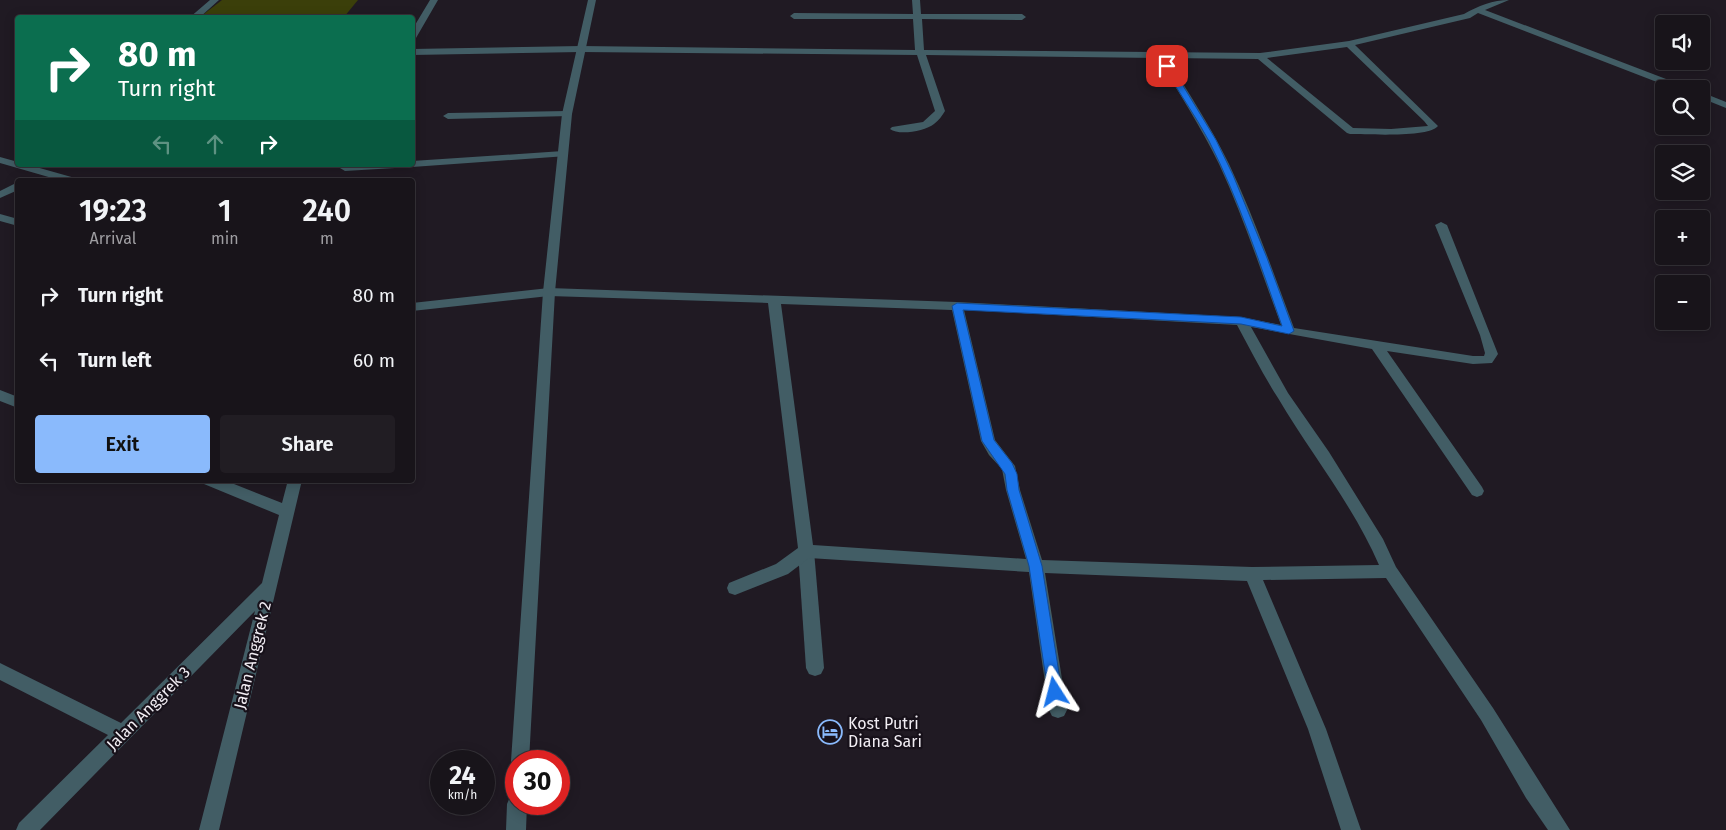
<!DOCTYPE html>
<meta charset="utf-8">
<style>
:root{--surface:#18141a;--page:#211d23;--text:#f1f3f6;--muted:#9f9ea2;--line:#363339;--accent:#8abafc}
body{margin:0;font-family:"Fira Sans",sans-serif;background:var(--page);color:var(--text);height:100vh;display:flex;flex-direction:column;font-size:19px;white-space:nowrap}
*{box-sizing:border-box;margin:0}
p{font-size:16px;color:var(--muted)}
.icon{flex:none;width:28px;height:28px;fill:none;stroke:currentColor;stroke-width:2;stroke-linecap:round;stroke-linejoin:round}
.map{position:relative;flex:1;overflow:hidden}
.panel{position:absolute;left:15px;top:178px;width:400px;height:305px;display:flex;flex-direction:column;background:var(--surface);border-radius:5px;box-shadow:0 2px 12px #0003,0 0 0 1px var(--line)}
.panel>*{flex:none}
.top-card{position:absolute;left:15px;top:15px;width:400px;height:152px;border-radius:5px;box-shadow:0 2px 12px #0003,0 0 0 1px var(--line);background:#0b6e4f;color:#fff;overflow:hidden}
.controls{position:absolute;left:1655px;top:15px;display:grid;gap:10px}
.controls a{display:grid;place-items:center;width:55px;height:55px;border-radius:5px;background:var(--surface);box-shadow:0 2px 12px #0003,0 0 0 1px var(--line);font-size:25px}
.speed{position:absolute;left:430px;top:750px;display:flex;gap:10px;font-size:25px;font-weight:700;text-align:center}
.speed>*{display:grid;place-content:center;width:65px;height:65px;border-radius:50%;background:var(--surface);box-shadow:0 2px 12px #0003,0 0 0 1px var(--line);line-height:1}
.speed small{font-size:12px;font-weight:400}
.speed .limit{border:8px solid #d22;background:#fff;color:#111}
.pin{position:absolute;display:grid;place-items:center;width:42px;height:42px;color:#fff;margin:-21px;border-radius:10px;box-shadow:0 2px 8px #0006}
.me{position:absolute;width:55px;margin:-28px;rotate:351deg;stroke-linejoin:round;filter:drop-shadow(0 0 4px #0008)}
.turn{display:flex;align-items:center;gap:18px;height:105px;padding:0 20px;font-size:22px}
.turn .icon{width:65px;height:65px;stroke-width:2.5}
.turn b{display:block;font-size:35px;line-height:42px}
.lanes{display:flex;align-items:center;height:48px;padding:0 20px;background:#0003;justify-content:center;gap:25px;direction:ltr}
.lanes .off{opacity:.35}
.eta{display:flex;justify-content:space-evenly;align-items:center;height:85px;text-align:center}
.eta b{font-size:30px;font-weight:600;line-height:35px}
.action{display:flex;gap:10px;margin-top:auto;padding:10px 20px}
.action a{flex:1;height:58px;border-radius:5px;background:var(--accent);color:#111;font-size:20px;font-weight:600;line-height:58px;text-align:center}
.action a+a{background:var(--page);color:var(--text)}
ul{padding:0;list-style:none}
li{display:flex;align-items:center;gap:15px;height:65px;padding:0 20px}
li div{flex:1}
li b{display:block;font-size:19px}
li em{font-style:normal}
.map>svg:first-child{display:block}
.green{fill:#3b3f0a}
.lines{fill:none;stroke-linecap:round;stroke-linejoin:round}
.service{fill:#425d65;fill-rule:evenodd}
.minor{fill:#425d65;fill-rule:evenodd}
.tertiary{fill:#425d65;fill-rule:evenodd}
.route{fill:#1a73e8;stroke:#114b97}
.labels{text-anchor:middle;stroke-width:4.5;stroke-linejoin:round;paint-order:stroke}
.near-street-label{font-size:16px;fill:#f1edf3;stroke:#17111a}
.near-poi-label{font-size:16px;fill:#f1edf3;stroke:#17111a;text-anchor:start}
</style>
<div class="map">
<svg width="1726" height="830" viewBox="0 0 1726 830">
<rect width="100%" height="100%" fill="#201a23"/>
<path class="green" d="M 222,0 L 358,0 L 344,17 L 200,17 Z"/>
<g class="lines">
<path class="service" d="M 806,545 L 812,546 L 814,551 L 824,668 L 821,674 L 815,676 L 809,674 L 806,668 L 798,551 L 800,546 Z"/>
<path class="minor" d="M 210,0 L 219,0 L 199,18 L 189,18 Z
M 430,0 L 438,0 L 416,38 L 412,40 L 412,30 Z
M 912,0 L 920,0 L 921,14 L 1022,14 L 1026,17 L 1022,20 L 922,19 L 924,50 L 1260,53 L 1349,41 L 1464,14 C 1478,6 1493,0 1509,0 L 1485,10 L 1687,87 L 1688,89 L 1675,89 L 1478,13 L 1470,18 L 1355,45 L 1438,126 C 1428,138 1367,134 1350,134 L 1347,133 L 1258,59 L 1167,58 C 1188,92 1211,127 1229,164 C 1254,217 1273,272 1294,328 L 1473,356 L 1484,356 L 1485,353 L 1480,335 L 1435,225 L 1441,222 L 1447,225 L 1498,354 L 1492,363 L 1473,364 L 1387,351 L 1482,487 L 1484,491 L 1482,495 L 1477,497 L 1472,495 L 1372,349 L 1251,327 L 1288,393 L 1329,452 L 1383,539 L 1396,567 L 1493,708 L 1570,830 L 1548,830 L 1526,798 L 1481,720 L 1386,578 L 1263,580 L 1326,729 L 1361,830 L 1341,830 L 1308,729 L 1247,581 L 1045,573 L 1067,710 L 1064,716 L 1058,718 L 1052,716 L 1049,710 L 1029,572 L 809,558 L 788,574 L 735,595 L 729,593 L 727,588 L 729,583 L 776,564 L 798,548 L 768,303 L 549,296 L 412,311 L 412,303 L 549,288 L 957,302 L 1241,317 L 1281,325 C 1261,271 1243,216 1219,164 C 1201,127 1179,93 1158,58 L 926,55 L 945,111 C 942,116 939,120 934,124 C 925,131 899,136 890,129 L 892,127 L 923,122 L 935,111 L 917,55 L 581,52 L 412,55 L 412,49 L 581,46 L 915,50 L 913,19 L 794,19 L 790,16 L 794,13 L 913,14 ZM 1347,47 L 1424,121 L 1428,126 L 1391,129 L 1353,128 L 1267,58 ZM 781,304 L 952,310 L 981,441 L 989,455 L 1002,469 L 1006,490 L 1026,559 L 813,545 ZM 964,310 L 1237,325 C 1250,349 1263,375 1278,398 C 1311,454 1353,505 1379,565 L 1252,567 L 1042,560 L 1020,490 L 1015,466 L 995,440 Z
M 1701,92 L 1726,102 L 1726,108 L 1701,98 Z
M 567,111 L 572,114 L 570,116 L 448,119 L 443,116 L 448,113 Z
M 563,151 L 568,154 L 567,156 L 412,167 L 408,165 L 412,165 L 412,161 Z
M 0,157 L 18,162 L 18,165 L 29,165 L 75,178 L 76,180 L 59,180 L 0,163 Z
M 345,165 L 400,165 L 395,168 L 345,171 L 340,168 Z
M 18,182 L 18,190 L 0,198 L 0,191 Z
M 0,214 L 18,219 L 18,226 L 0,221 Z
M 0,390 L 18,397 L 18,408 L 0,401 Z
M 202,480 L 224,480 L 282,503 L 288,480 L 302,480 L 219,830 L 199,830 L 255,611 L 40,830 L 16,830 L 19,823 L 108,735 L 0,680 L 0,663 L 121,723 L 262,583 L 279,515 L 204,484 Z"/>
<path class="tertiary" d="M 588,0 L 596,0 L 572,114 L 555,292 L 529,761 L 516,761 L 516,769 L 513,767 L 511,761 L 543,292 L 562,114 Z
M 516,795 L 516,804 L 527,804 L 526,830 L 506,830 L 507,804 L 510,797 Z"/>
</g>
<path class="route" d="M 1164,64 L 1171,66 L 1216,140 L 1233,175 L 1267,258 L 1294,331 L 1289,334 L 1241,324 L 963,310 L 994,440 L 1012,463 L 1017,474 L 1019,490 L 1042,566 L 1062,692 L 1060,697 L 1055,699 L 1050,697 L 1048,692 L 1029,566 L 1007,490 L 1005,474 L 982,441 L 952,306 L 957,303 L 1241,317 L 1282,326 C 1260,264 1239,200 1209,141 C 1195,115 1178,91 1163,66 Z"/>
<defs>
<g id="hotel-ring" transform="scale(1.25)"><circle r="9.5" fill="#17111a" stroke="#8abafc" stroke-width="1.5"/><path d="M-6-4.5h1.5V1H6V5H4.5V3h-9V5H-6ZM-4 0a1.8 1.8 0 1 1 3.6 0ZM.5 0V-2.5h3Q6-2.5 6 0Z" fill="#8abafc"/></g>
</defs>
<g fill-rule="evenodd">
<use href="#hotel-ring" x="830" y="732"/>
</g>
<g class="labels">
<g class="near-street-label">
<text transform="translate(252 655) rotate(-76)" y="6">Jalan Anggrek 2</text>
<text transform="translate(148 708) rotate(-45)" y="6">Jalan Anggrek 3</text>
</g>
<g class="near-poi-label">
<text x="848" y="729">Kost Putri<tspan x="848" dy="18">Diana Sari</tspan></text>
</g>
</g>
</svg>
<div class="controls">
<a><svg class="icon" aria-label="sound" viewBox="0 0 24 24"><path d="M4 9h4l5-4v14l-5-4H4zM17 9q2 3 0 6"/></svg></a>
<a><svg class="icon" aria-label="search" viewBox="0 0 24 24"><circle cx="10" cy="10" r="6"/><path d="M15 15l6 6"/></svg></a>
<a><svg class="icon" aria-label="layers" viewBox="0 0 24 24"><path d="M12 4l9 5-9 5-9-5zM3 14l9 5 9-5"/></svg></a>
<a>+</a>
<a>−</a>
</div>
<div class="speed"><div>24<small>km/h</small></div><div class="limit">30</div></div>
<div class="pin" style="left:1167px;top:66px;background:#d93025"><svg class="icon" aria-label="arrive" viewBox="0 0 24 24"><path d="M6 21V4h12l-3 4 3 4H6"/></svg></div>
<svg class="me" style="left:1055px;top:692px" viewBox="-20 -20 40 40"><path d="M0-17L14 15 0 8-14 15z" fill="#1a73e8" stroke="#fff" stroke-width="4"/></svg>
<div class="top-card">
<div class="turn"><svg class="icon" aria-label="right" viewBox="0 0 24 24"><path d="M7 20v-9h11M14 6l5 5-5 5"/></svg><div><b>80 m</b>Turn right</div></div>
<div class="lanes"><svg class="icon off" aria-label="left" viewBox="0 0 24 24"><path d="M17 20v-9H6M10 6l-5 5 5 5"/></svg><svg class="icon off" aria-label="ahead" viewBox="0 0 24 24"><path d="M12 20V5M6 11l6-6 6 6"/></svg><svg class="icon" aria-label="right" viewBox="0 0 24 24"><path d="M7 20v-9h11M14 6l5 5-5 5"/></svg></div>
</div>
<section class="panel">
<div class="eta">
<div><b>19:23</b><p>Arrival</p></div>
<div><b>1</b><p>min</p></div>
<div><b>240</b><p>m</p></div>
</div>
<ul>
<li><svg class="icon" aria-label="right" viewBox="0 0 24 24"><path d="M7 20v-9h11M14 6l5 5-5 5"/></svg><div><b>Turn right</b></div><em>80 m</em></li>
<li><svg class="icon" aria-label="left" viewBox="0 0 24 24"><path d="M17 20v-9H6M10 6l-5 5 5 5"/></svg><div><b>Turn left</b></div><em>60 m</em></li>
</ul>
<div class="action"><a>Exit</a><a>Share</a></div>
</section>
</div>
